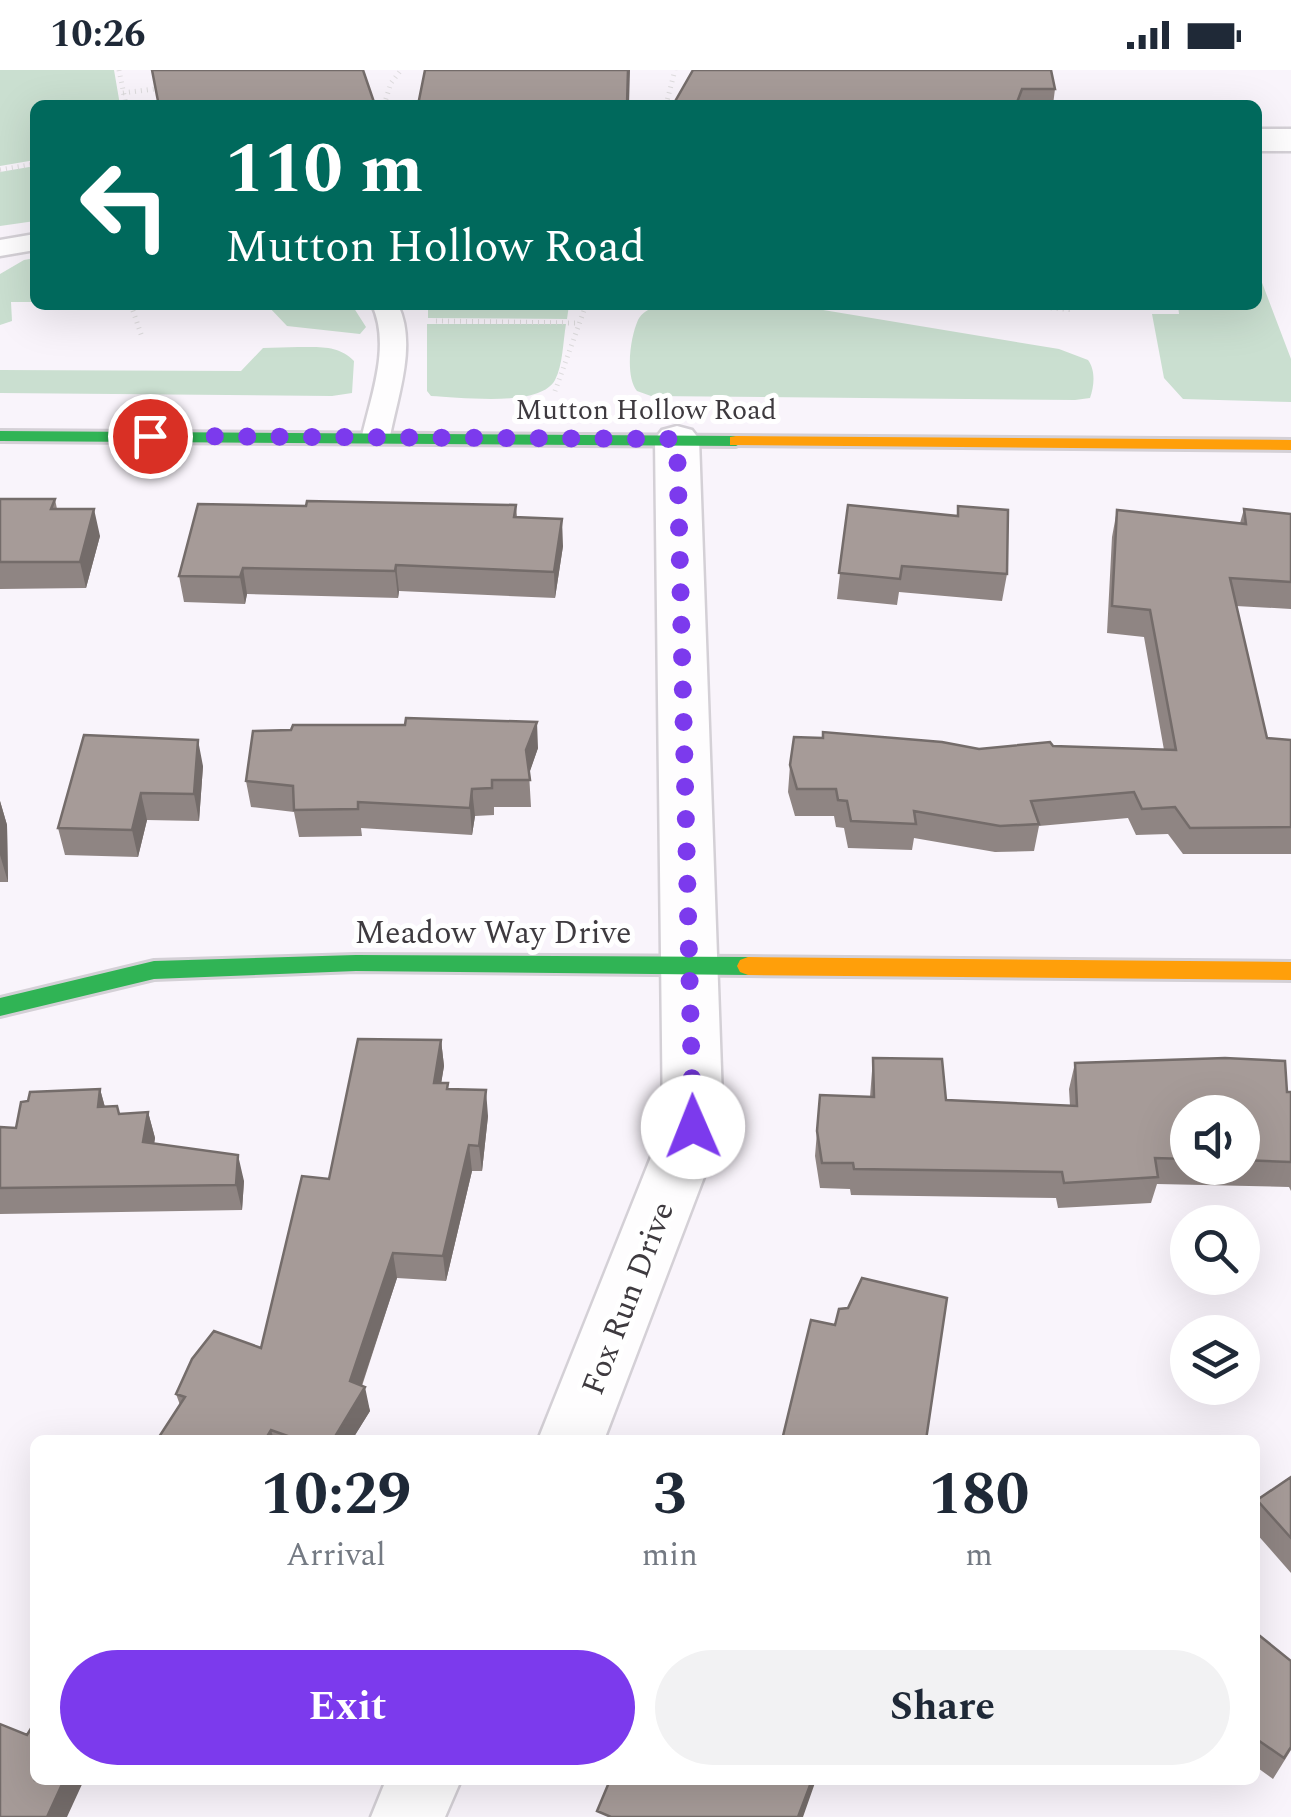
<!DOCTYPE html>
<style>
:root{--surface:#fff;--page:#f2f2f3;--text:#1f2937;--muted:#747a83;--accent:#7c3aed}
body{margin:0;font-family:Spectral,serif;background:var(--page);color:var(--text);height:100vh;display:flex;flex-direction:column;font-size:38px;white-space:nowrap}
*{box-sizing:border-box;margin:0}
p{font-size:32px;color:var(--muted)}
.icon{flex:none;width:55px;height:55px;fill:none;stroke:currentColor;stroke-width:2;stroke-linecap:round;stroke-linejoin:round}
.map{position:relative;flex:1;overflow:hidden}
.side{position:absolute;left:30px;top:1365px;width:1230px;height:350px;display:flex;flex-direction:column;background:var(--surface);border-radius:15px;box-shadow:0 10px 40px #0002}
.side>*{flex:none}
.top-card{position:absolute;left:30px;top:30px;width:1232px;height:210px;border-radius:15px;box-shadow:0 10px 40px #0002;background:#00695c;color:#fff;overflow:hidden}
.controls{position:absolute;left:1170px;top:1025px;display:grid;gap:20px}
.controls a{display:grid;place-items:center;width:90px;height:90px;border-radius:50%;background:var(--surface);box-shadow:0 10px 40px #0002;font-size:50px}
.pin{position:absolute;display:grid;place-items:center;width:85px;height:85px;color:#fff;margin:-42px;border:5px solid #fff;border-radius:50%;box-shadow:0 2px 10px #0007}
.me{position:absolute;width:110px;margin:-55px;rotate:359deg;stroke-linejoin:round;filter:drop-shadow(0 0 8px #0008)}
.turn{display:flex;align-items:center;gap:35px;height:210px;padding:0 30px;font-size:45px}
.turn .icon{width:130px;height:130px;stroke-width:2.5}
.turn b{display:block;font-size:70px;line-height:85px}
.eta{display:flex;justify-content:space-evenly;align-items:center;height:170px;text-align:center}
.eta b{font-size:60px;font-weight:700;line-height:70px}
.button{display:flex;gap:20px;margin-top:auto;padding:20px 30px}
.button a{flex:1;height:115px;border-radius:60px;background:var(--accent);color:#fff;font-size:40px;font-weight:700;line-height:115px;text-align:center}
.button a+a{background:var(--page);color:var(--text)}
.status{display:flex;justify-content:space-between;align-items:center;height:70px;padding:0 50px;background:var(--surface);direction:ltr}
.status svg{height:28px;fill:currentColor}
.map>svg:first-child{display:block}
.green{fill:#cadfd0}
.lines{fill:none;stroke-linecap:round;stroke-linejoin:round}
.lane-casing{stroke:#d4d0d6;stroke-width:5}
.street-casing{stroke:#d4d0d6;stroke-width:5}
.fast-casing{stroke:#d4d0d6;stroke-width:6}
.slow-casing{stroke:#d4d0d6;stroke-width:6}
.path{stroke:#dedcde;stroke-width:5;stroke-dasharray:1 5;stroke-linecap:butt}
.lane{fill:#fefdfe;fill-rule:evenodd}
.street{fill:#fefdfe;fill-rule:evenodd}
.fast{fill:#30b455;fill-rule:evenodd}
.slow{fill:#ff9f0a;fill-rule:evenodd}
.wall{fill:#8f8583;fill-rule:evenodd}
.shaded-wall{fill:#746c6a}
.building{fill:#a69b98;stroke:#746c6a;stroke-width:2.5}
.route{stroke:#7c3aed;stroke-width:18;stroke-dasharray:0 32.4}
.labels{text-anchor:middle;stroke-width:10;stroke-linejoin:round;paint-order:stroke}
.far-street-label{font-size:28px;fill:#3e3a3f;stroke:#fff}
.street-label{font-size:32px;fill:#3e3a3f;stroke:#fff}
</style>
<div class="status"><b>10:26</b><svg viewBox="0 0 49 12"><path d="M0 12V9h3v3zM5 12V6h3v6zM10 12V3h3v9zM15 12V0h3v12zM26 1h20v11H26zM47 4h2v5h-2z"/></svg></div>
<div class="map">
<svg width="1291" height="1747" viewBox="0 0 1291 1747">
<rect width="100%" height="100%" fill="#f9f4fb"/>
<path class="green" d="M 0,0 L 114,0 L 120,35 L 35,35 L 35,90 L 0,96 Z
M 35,96 L 35,151 L 0,156 L 0,102 Z
M 35,188 L 35,232 L 11,232 L 12,251 L 0,255 L 0,204 L 24,190 Z
M 1258,202 L 1291,289 L 1291,332 L 1183,329 L 1164,308 L 1152,244 L 1179,244 L 1178,235 L 1258,235 Z
M 267,235 L 352,235 L 366,257 L 360,264 L 287,256 Z
M 428,235 L 569,235 L 567,249 L 428,248 Z
M 657,235 L 793,235 L 1059,279 L 1088,290 C 1096,301 1094,316 1090,328 L 1075,330 L 651,326 L 637,321 C 625,306 630,268 638,250 C 642,242 650,239 657,235 Z
M 427,254 L 566,254 C 563,271 563,295 555,310 C 540,338 460,327 431,326 L 427,321 Z
M 298,277 C 319,277 339,275 354,291 L 352,323 L 332,326 L 0,323 L 0,300 L 241,301 L 263,278 Z"/>
<g class="lines">
<g class="lane-casing">
<path id="lane" d="M 35,164 L 35,180 L 0,186 L 0,170 Z
M 372,235 L 398,235 C 417,274 398,325 390,366 L 376,374 L 362,366 C 371,326 391,275 372,235 Z"/>
</g>
<g class="street-casing">
<path id="street" d="M 1258,59 L 1291,59 L 1291,81 L 1258,81 Z
M 677,356 L 692,360 L 699,369 L 723,1057 L 604,1370 L 538,1370 L 663,1057 L 655,369 L 662,360 Z
M 386,1710 L 461,1710 L 445,1747 L 371,1747 Z"/>
</g>
<g class="fast-casing">
<path id="fast" d="M 0,361 L 736,366 L 745,371 L 736,376 L 0,371 Z
M 356,885 L 748,887 L 756,890 L 759,896 L 756,902 L 748,905 L 356,901 L 154,909 L 0,946 L 0,928 L 154,891 Z"/>
</g>
<g class="slow-casing">
<path id="slow" d="M 736,366 L 1291,370 L 1291,380 L 730,375 L 730,367 Z
M 748,887 L 1291,892 L 1291,910 L 748,905 L 740,902 L 737,896 L 740,890 Z"/>
</g>
<path class="path" d="M 119,0 L 126,35
M 123,23 L 154,19
M 384,35 L 391,13 L 401,0
M 666,35 L 675,0
M 0,100 L 35,94
M 131,235 L 142,267
M 1021,235 L 1074,240
M 436,251 L 575,253
M 555,321 L 586,235"/>
<use href="#lane" class="lane"/>
<use href="#street" class="street"/>
<use href="#fast" class="fast"/>
<use href="#slow" class="slow"/>
</g>
<path class="wall" d="M 693,0 L 1055,19 L 1053,35 L 673,35 Z
M 0,429 L 55,429 L 57,439 L 100,466 L 86,518 L 0,519 Z
M 516,435 L 517,447 L 563,476 L 555,528 L 399,521 L 398,528 L 247,524 L 245,534 L 184,532 L 179,506 L 306,436 Z
M 848,435 L 1007,504 L 1002,531 L 899,522 L 897,535 L 837,529 Z
M 1244,439 L 1291,444 L 1291,539 L 1236,536 L 1267,668 L 1291,670 L 1291,784 L 1183,784 L 1168,764 L 1136,765 L 1128,748 L 1039,756 L 1034,781 L 995,782 L 914,768 L 912,780 L 848,778 L 844,758 L 836,757 L 834,746 L 795,746 L 788,722 L 790,695 L 822,668 L 823,662 L 979,679 L 1053,676 L 1164,680 L 1144,567 L 1107,563 L 1112,467 L 1117,440 L 1240,453 Z
M 291,660 L 538,678 L 529,703 L 531,737 L 494,737 L 494,745 L 475,746 L 472,765 L 361,758 L 362,766 L 299,767 L 294,742 L 251,737 L 246,711 Z
M 203,696 L 199,751 L 147,750 L 138,787 L 65,785 L 58,758 Z
M 0,731 L 7,755 L 8,812 L 0,812 Z
M 441,970 L 444,996 L 441,1013 L 488,1046 L 482,1101 L 472,1101 L 446,1211 L 397,1208 L 362,1316 L 370,1341 L 352,1370 L 157,1370 L 180,1335 L 176,1324 L 261,1278 L 329,1109 Z
M 873,988 L 946,1030 L 1070,1036 L 1069,1019 L 1075,993 L 1291,1022 L 1291,1121 L 1289,1117 L 1157,1114 L 1151,1133 L 1058,1138 L 1056,1128 L 851,1125 L 850,1119 L 820,1118 L 815,1086 L 820,1025 L 870,1027 ZM 1188,1042 L 1242,1042 L 1242,1098 L 1188,1098 Z
M 100,1019 L 105,1037 L 119,1044 L 148,1042 L 155,1068 L 154,1074 L 244,1111 L 242,1140 L 0,1144 L 0,1057 L 16,1058 Z
M 1291,1407 L 1291,1503 L 1255,1462 L 1255,1436 L 1257,1430 Z
M 1255,1562 L 1291,1591 L 1291,1680 L 1273,1709 L 1255,1696 Z"/>
<path class="shaded-wall" d="M 628,0 L 630,0 L 629,35 L 627,35 Z
M 94,439 L 100,466 L 86,518 L 80,492 Z
M 562,449 L 563,476 L 555,528 L 554,502 Z
M 396,495 L 399,521 L 398,528 L 395,501 Z
M 243,498 L 247,524 L 245,534 L 240,507 Z
M 537,652 L 538,678 L 528,707 L 526,680 Z
M 198,670 L 203,696 L 199,751 L 194,724 Z
M 472,719 L 475,746 L 472,765 L 470,738 Z
M 141,723 L 147,750 L 138,787 L 132,760 Z
M 0,731 L 7,755 L 8,812 L 0,785 Z
M 441,970 L 444,996 L 437,1039 L 434,1013 Z
M 100,1019 L 107,1045 L 98,1037 Z
M 486,1020 L 488,1046 L 482,1101 L 479,1076 Z
M 148,1042 L 155,1068 L 150,1098 L 143,1072 Z
M 469,1075 L 472,1101 L 446,1211 L 443,1186 Z
M 238,1085 L 244,1111 L 242,1140 L 236,1115 Z
M 393,1183 L 397,1208 L 356,1332 L 365,1317 L 370,1341 L 352,1370 L 333,1370 L 350,1311 Z
M 271,1360 L 274,1370 L 265,1370 Z
M 64,1710 L 84,1710 L 67,1747 L 47,1747 Z
M 812,1710 L 816,1710 L 803,1747 L 798,1747 Z"/>
<path class="building" d="M 152,0 L 363,0 L 375,35 L 135,35 L 158,31 Z
M 425,0 L 628,0 L 627,35 L 418,35 Z
M 693,0 L 1051,0 L 1055,19 L 1022,19 L 1016,35 L 673,35 Z
M 0,429 L 55,429 L 51,439 L 94,439 L 80,492 L 0,492 Z
M 307,431 L 516,435 L 514,447 L 562,449 L 554,502 L 396,495 L 395,501 L 243,498 L 240,507 L 179,506 L 198,434 L 306,436 Z
M 848,435 L 958,446 L 958,436 L 1008,440 L 1007,504 L 902,496 L 900,509 L 839,503 Z
M 1244,439 L 1291,444 L 1291,512 L 1230,508 L 1267,668 L 1291,670 L 1291,757 L 1190,758 L 1175,737 L 1142,739 L 1134,722 L 1031,731 L 1039,754 L 1000,756 L 914,741 L 916,754 L 851,751 L 847,731 L 838,730 L 836,719 L 797,719 L 790,695 L 794,667 L 823,668 L 823,662 L 942,672 L 979,679 L 1050,672 L 1053,676 L 1176,680 L 1150,540 L 1112,536 L 1117,440 L 1246,454 Z
M 406,648 L 537,652 L 526,680 L 530,710 L 492,710 L 492,718 L 472,719 L 470,738 L 358,732 L 358,739 L 294,740 L 293,716 L 246,711 L 253,661 L 291,660 L 293,655 L 405,655 Z
M 84,665 L 198,670 L 194,724 L 141,723 L 132,760 L 58,758 Z
M 358,969 L 441,970 L 434,1013 L 448,1013 L 447,1019 L 486,1020 L 479,1076 L 469,1075 L 443,1186 L 393,1183 L 350,1311 L 365,1317 L 333,1370 L 299,1370 L 271,1360 L 265,1370 L 157,1370 L 185,1327 L 176,1324 L 192,1289 L 214,1261 L 261,1278 L 302,1106 L 329,1109 Z
M 873,988 L 942,989 L 946,1030 L 1077,1036 L 1075,993 L 1225,988 L 1285,991 L 1287,1022 L 1291,1022 L 1291,1092 L 1242,1090 L 1242,1042 L 1188,1042 L 1188,1089 L 1155,1088 L 1158,1107 L 1064,1113 L 1062,1102 L 854,1099 L 853,1093 L 822,1093 L 817,1061 L 820,1025 L 874,1027 Z
M 100,1019 L 98,1037 L 117,1036 L 119,1044 L 148,1042 L 143,1072 L 238,1085 L 236,1115 L 0,1118 L 0,1057 L 16,1058 L 21,1032 L 28,1031 L 30,1022 Z
M 862,1208 L 947,1228 L 926,1370 L 782,1370 L 811,1250 L 835,1255 L 839,1239 L 848,1238 Z
M 1291,1407 L 1291,1468 L 1257,1430 Z
M 1255,1562 L 1291,1591 L 1291,1677 L 1284,1688 L 1255,1668 Z
M 35,1652 L 35,1710 L 64,1710 L 47,1747 L 0,1747 L 0,1654 L 27,1665 Z
M 610,1710 L 812,1710 L 798,1747 L 611,1747 L 597,1741 Z"/>
<g class="lines">
<path class="route" d="M 150,366 L 677,369 L 693,1057"/>
</g>
<g class="labels">
<g class="far-street-label">
<text x="646" y="349">Mutton Hollow Road</text>
</g>
<g class="street-label">
<text x="493" y="873">Meadow Way Drive</text>
<text transform="translate(627 1228) rotate(-69)" y="11">Fox Run Drive</text>
</g>
</g>
</svg>
<div class="controls">
<a><svg class="icon" aria-label="sound" viewBox="0 0 24 24"><path d="M4 9h4l5-4v14l-5-4H4zM17 9q2 3 0 6"/></svg></a>
<a><svg class="icon" aria-label="search" viewBox="0 0 24 24"><circle cx="10" cy="10" r="6"/><path d="M15 15l6 6"/></svg></a>
<a><svg class="icon" aria-label="layers" viewBox="0 0 24 24"><path d="M12 4l9 5-9 5-9-5zM3 14l9 5 9-5"/></svg></a>
</div>
<div class="pin" style="left:150px;top:366px;background:#d93025"><svg class="icon" aria-label="arrive" viewBox="0 0 24 24"><path d="M6 21V4h12l-3 4 3 4H6"/></svg></div>
<svg class="me" style="left:693px;top:1057px" viewBox="-20 -20 40 40"><circle r="19" fill="#fff"/><path d="M0-13L10 11 0 6-10 11z" fill="#7c3aed"/></svg>
<div class="top-card">
<div class="turn"><svg class="icon" aria-label="left" viewBox="0 0 24 24"><path d="M17 20v-9H6M10 6l-5 5 5 5"/></svg><div><b>110 m</b>Mutton Hollow Road</div></div>
</div>
<section class="side">
<div class="eta">
<div><b>10:29</b><p>Arrival</p></div>
<div><b>3</b><p>min</p></div>
<div><b>180</b><p>m</p></div>
</div>
<div class="button"><a>Exit</a><a>Share</a></div>
</section>
</div>
